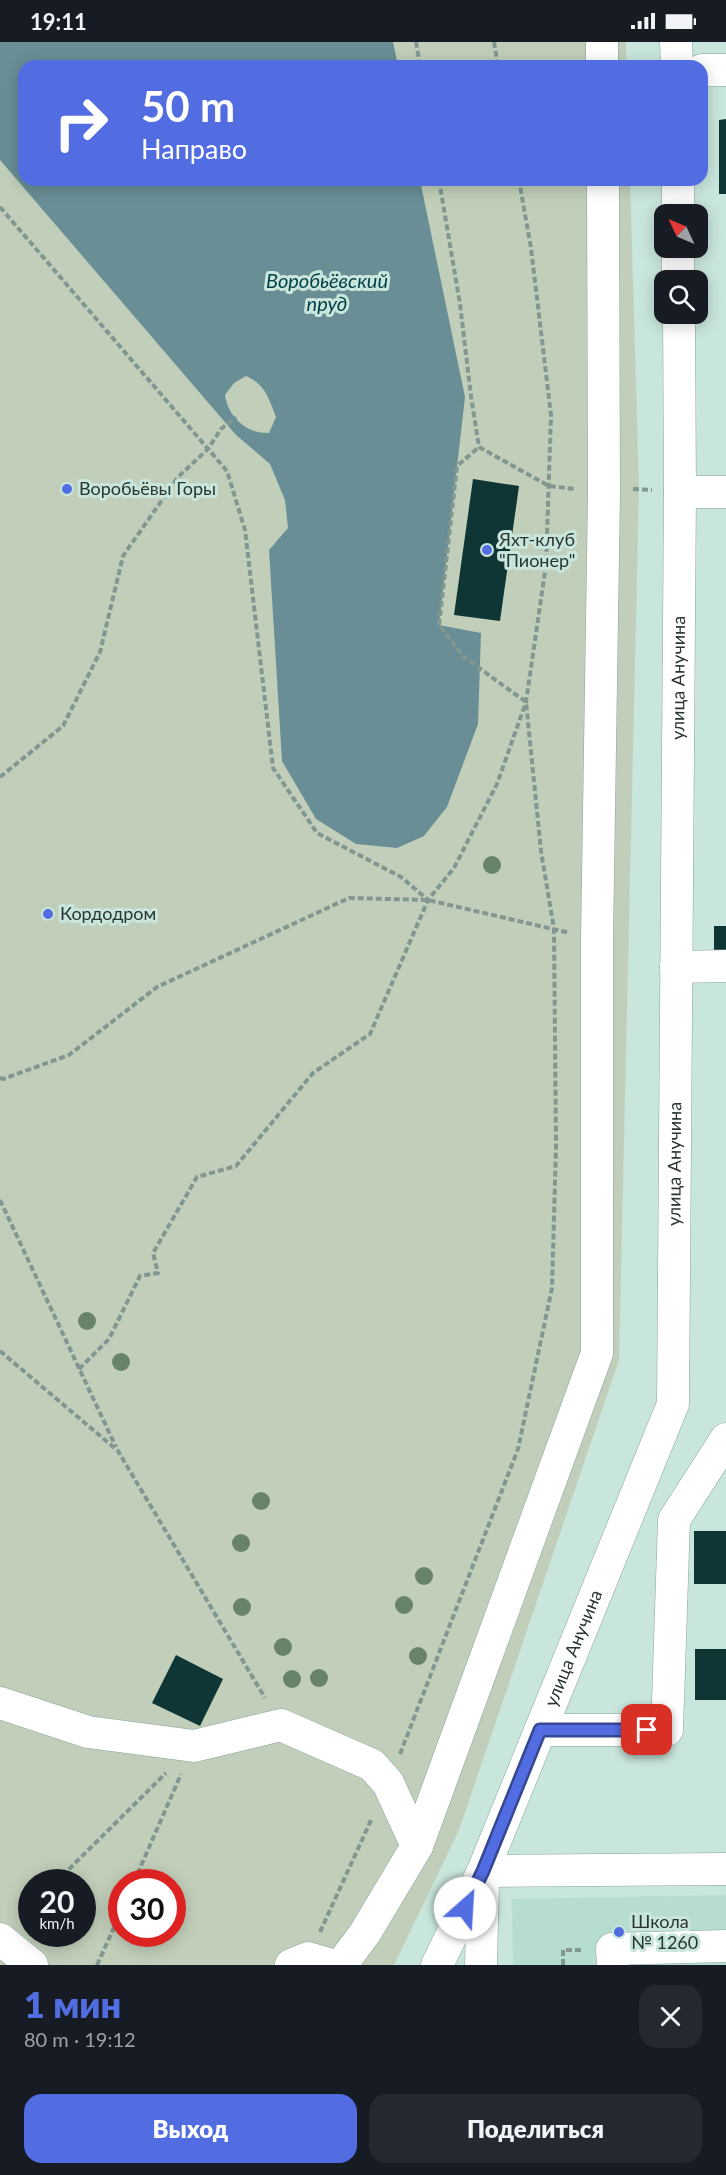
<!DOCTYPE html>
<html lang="ru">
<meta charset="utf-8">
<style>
:root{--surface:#171b24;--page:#242831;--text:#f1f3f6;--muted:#9ea1a6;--accent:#526de2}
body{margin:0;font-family:Lato,sans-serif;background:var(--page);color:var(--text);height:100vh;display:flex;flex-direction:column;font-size:22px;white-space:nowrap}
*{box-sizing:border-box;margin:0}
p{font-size:20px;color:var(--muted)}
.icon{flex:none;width:33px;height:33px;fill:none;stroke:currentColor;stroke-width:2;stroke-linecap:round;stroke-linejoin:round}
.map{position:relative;height:1923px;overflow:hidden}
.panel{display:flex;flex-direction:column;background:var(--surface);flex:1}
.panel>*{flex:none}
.top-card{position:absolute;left:18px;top:18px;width:690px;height:126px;border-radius:18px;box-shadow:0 3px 15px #0003;background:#526de2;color:#fff;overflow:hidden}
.needle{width:39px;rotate:314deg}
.controls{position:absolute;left:654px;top:162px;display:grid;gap:12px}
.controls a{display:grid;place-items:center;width:54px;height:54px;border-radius:12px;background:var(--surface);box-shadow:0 3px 15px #0003;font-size:30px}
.speed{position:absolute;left:18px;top:1827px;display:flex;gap:12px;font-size:30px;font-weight:700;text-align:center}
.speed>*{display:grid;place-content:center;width:78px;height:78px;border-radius:50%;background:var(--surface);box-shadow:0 3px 15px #0003;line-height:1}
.speed small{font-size:15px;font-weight:400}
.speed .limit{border:9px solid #d22;background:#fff;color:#111}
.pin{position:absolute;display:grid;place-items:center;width:51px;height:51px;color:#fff;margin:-26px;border-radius:12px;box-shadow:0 3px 9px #0006}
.me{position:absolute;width:66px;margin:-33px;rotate:26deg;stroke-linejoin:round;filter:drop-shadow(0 0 4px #0008)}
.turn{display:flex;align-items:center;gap:21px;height:126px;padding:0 24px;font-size:27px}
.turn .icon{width:78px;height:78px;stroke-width:2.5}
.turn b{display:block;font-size:42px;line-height:51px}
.round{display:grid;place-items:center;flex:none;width:63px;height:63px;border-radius:18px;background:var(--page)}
.headline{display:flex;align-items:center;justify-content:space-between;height:102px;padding:0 24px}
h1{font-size:36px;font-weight:800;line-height:45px;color:var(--accent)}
.cta{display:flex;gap:12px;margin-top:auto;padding:12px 24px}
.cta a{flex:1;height:69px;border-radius:18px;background:var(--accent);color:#fff;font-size:24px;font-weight:800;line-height:69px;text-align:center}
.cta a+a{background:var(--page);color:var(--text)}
.status{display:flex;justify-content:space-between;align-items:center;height:42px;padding:0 30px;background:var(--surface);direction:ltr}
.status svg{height:16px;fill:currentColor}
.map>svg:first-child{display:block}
.built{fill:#b7ddd0}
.green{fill:#c1cfba;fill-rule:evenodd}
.water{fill:#698e96;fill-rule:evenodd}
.building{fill:#0f3635}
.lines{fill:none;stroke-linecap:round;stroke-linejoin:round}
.minor-casing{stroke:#88a49b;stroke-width:33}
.path{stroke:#829790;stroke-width:4;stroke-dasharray:6 3;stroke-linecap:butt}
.minor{stroke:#fff;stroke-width:32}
.tree{fill:#688367}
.route-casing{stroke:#354793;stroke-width:15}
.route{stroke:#526de2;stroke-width:10}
.poi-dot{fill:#526de2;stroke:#c9e6dc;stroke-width:2}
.labels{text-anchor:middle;stroke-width:6;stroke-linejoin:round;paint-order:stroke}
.poi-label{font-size:18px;fill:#2a3532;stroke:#c9e6dc;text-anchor:start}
.street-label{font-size:18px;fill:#2a3532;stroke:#c9e6dc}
.water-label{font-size:20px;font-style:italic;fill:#003e48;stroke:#c9e6dc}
</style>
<div class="status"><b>19:11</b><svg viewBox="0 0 49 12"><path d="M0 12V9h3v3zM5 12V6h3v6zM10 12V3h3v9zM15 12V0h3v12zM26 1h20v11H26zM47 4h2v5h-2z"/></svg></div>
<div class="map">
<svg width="726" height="1923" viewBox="0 0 726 1923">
<rect width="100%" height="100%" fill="#c9e6dc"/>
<path class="built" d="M 726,1853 L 726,1923 L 513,1923 L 512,1857 Z"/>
<path class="green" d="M 0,0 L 626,0 L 626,24 L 24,24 L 24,138 L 630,138 L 639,446 L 619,1318 L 459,1788 L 394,1923 L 0,1923 ZM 32,1840 L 82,1840 L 82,1892 L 32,1892 ZM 122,1840 L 172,1840 L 172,1892 L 122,1892 Z"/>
<path class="water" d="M 0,0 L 393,0 L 398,24 L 24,24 L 24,138 L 420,138 L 465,355 L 439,583 L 481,591 L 478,682 L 447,765 L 424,794 L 397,806 L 356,802 L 316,777 L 282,719 L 269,508 L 288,486 L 285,458 L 270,422 L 236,393 L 0,118 ZM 246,334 C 265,342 269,357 276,375 L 269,391 C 247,392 228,375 225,353 L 234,341 Z"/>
<path class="building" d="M 726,77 L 726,152 L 719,152 L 719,78 Z
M 473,437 L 519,444 L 500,579 L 454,573 Z
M 714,884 L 726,884 L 726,913 L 714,913 Z
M 694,1489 L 726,1489 L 726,1542 L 694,1542 Z
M 695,1607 L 726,1607 L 726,1658 L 695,1658 Z
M 176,1613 L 223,1637 L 200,1684 L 152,1661 Z"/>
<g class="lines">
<g class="minor-casing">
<g id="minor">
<path d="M 602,0 L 602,24"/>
<path d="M 676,0 L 677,24"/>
<path d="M 702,28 L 726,28"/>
<path d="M 678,138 L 678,172"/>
<path d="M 678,206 L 678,238"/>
<path d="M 680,450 L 726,450"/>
<path d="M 676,925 L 726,924"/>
<path d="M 0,1661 L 88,1690 L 194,1704 L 281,1683 L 372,1723 L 388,1741 L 417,1804"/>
<path d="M 540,1688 L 667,1688 L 674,1478 L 726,1397"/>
<path d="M 483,1829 L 726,1827"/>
<path d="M 0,1897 L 32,1923"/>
<path d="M 291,1923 L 308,1916 L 332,1923"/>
<path d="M 341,1923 L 365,1891 L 417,1804 L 597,1311 L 597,897 L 604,451 L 603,138"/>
<path id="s1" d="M 437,1923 L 483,1829 L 673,1362 L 680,450 L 679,272"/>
<path d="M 481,1923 L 483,1839"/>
<path d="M 613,1923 L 612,1907 L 726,1904"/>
</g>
</g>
<path class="path" d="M 416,0 L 420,24
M 494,0 L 498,24
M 439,138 L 460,262 L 471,354 L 479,405 L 549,444 L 575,447
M 0,165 L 227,429 L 245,488 L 273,726 L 317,791 L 401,835 L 428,858
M 633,447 L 652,448
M 0,735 L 63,684 L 100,610 L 123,514 L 178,435 L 208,407 L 221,387 L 236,375
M 0,1036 L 3,1037 L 69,1013 L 157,945 L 349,856 L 428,858 L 570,891
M 0,1158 L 116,1405
M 0,1309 L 118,1409 L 265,1656
M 79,1327 L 109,1297 L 140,1234 L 158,1231 L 153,1211 L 197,1135 L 236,1124 L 313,1031 L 370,992 L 428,858 L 454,826 L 497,742 L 526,660 L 546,523 L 551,373 L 531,206 L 519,138
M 400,1712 L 518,1407 L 552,1246 L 556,1104 L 554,887 L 541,809 L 526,660 L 464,615 L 439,583 L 457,424 L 479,405
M 56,1840 L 166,1731
M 134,1840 L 181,1732
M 20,1877 L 32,1865
M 320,1890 L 372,1776
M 97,1923 L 122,1868
M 563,1923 L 563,1908 L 584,1908"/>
<use href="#minor" class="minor"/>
</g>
<g class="tree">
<circle cx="492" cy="823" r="9"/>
<circle cx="87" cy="1279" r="9"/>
<circle cx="121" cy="1320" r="9"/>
<circle cx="261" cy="1459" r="9"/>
<circle cx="241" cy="1501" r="9"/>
<circle cx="424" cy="1534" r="9"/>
<circle cx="404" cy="1563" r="9"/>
<circle cx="242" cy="1565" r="9"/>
<circle cx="283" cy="1605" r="9"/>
<circle cx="418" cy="1614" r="9"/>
<circle cx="319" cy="1636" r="9"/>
<circle cx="292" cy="1637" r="9"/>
</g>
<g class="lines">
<g class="route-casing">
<path id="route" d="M 465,1866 L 483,1829 L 540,1688 L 647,1688"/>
</g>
<use href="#route" class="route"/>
</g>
<g class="poi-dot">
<circle cx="67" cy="447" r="6"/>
<circle cx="487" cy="508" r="6"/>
<circle cx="48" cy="872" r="6"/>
<circle cx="619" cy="1890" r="6"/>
</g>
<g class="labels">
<g class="poi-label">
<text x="79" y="453">Воробьёвы Горы</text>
<text x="499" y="504">Яхт-клуб<tspan x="499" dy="21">"Пионер"</tspan></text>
<text x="60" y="878">Кордодром</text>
<text x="631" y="1886">Школа<tspan x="631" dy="21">№ 1260</tspan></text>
</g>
<g class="street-label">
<text dy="6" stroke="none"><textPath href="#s1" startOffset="1335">улица Анучина</textPath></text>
<text dy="6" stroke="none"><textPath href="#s1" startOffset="849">улица Анучина</textPath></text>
<text dy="6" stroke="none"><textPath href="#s1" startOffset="345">улица Анучина</textPath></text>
</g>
<g class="water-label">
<text x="327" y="246">Воробьёвский<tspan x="327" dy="23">пруд</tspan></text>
</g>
</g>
</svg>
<div class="controls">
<a><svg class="needle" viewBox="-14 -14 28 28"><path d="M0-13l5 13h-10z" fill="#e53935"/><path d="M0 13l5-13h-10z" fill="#9ea1a6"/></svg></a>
<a><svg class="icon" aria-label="search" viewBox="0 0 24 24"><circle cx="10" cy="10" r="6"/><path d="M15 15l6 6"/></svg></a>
</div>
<div class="speed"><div>20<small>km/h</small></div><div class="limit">30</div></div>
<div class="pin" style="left:647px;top:1688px;background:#d93025"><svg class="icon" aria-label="arrive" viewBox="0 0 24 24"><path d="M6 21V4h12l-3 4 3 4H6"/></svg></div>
<svg class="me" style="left:465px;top:1866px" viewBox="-20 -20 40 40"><circle r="19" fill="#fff"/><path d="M0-13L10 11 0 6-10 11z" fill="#526de2"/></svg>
<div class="top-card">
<div class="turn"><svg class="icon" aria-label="right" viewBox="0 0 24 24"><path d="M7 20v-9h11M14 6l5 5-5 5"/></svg><div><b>50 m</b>Направо</div></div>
</div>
</div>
<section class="panel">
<div class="headline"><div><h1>1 мин</h1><p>80 m · 19:12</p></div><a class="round"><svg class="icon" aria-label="close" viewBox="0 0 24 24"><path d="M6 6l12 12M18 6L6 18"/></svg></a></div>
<div class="cta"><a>Выход</a><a>Поделиться</a></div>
</section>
